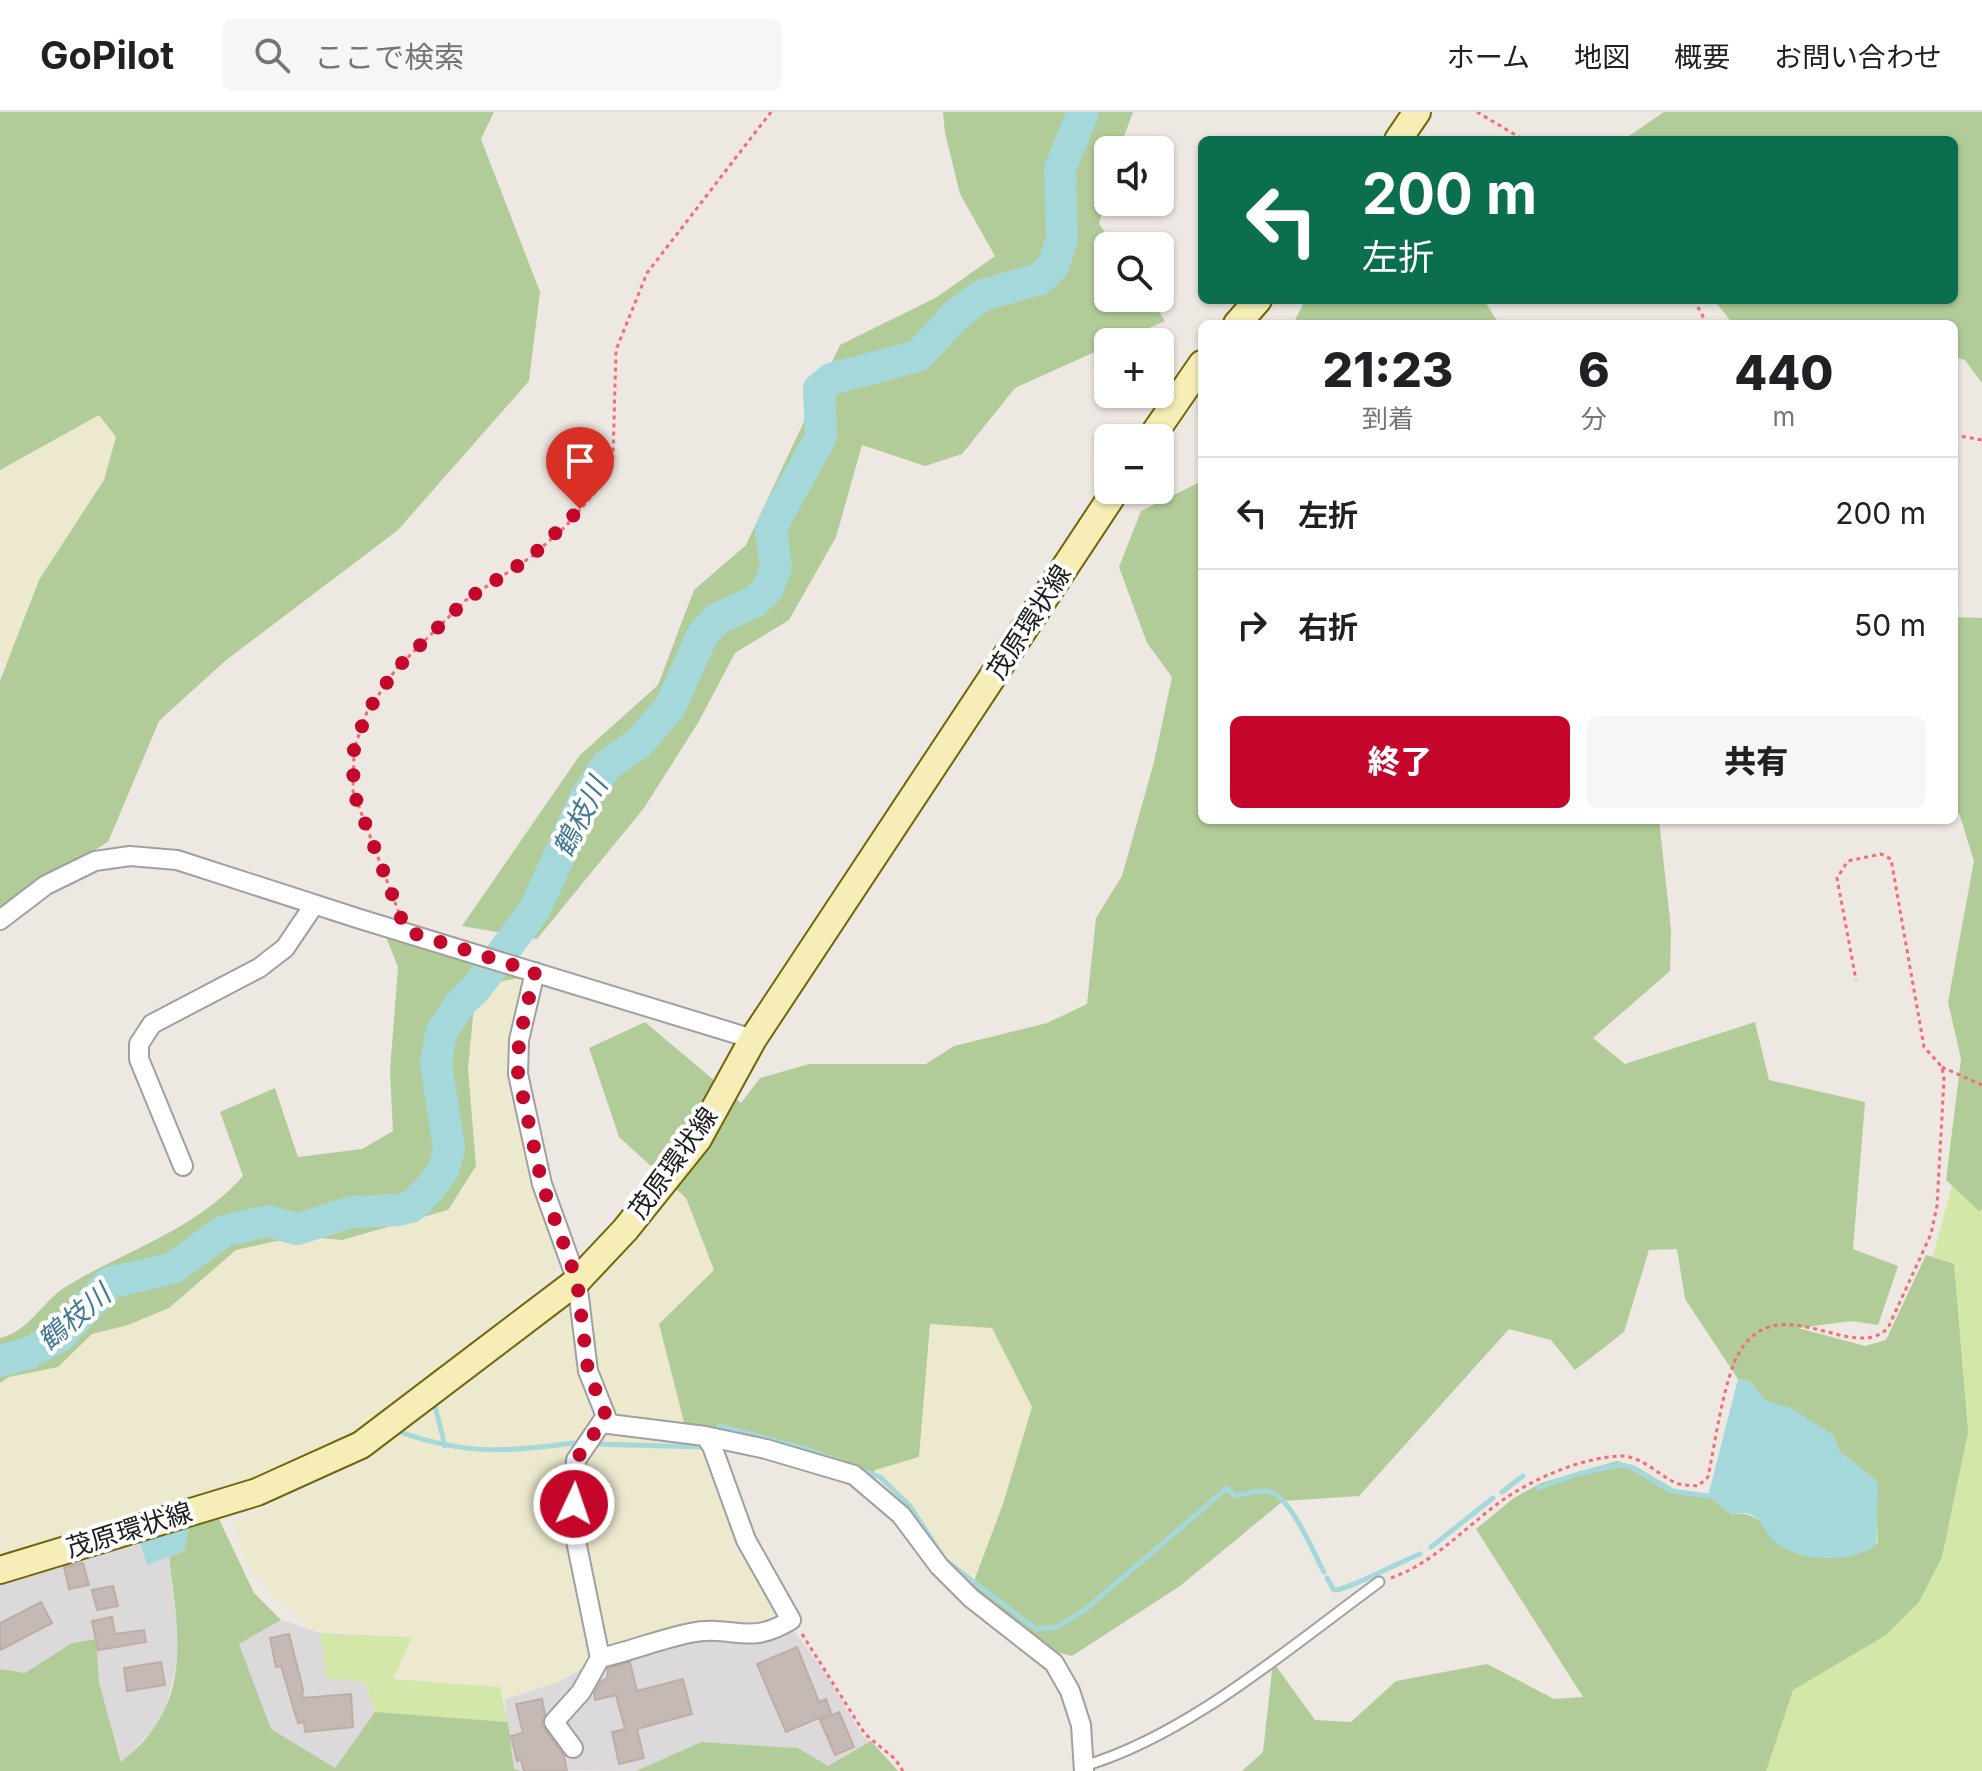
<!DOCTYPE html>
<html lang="ja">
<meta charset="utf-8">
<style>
:root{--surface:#fff;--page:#f6f6f6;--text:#202124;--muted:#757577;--line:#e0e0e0;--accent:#c3062a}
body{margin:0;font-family:Inter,"Noto Sans JP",sans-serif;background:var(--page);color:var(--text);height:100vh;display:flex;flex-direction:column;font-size:30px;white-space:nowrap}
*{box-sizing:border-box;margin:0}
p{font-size:26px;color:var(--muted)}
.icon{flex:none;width:44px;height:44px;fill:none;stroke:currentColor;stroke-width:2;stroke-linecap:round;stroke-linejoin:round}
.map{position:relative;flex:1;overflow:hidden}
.details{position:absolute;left:1198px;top:208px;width:760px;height:504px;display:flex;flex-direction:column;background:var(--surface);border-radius:12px;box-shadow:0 2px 6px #0004}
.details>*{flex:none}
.banner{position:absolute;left:1198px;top:24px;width:760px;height:168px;border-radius:12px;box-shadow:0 2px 6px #0004;background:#0b6e4f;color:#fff;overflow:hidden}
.controls{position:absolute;left:1094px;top:24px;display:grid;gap:16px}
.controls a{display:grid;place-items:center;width:80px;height:80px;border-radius:12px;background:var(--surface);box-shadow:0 2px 6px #0004;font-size:40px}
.pin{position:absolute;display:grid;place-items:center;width:68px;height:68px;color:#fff;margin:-82px -34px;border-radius:50% 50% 50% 0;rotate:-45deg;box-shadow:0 0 8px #0007}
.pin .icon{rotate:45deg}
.me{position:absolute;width:88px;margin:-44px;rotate:3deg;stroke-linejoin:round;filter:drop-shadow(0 0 6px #0008)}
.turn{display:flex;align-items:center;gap:28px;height:168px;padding:0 32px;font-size:36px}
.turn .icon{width:104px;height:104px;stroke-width:2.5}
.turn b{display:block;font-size:56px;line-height:68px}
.eta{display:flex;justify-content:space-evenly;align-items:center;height:136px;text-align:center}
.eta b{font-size:48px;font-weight:800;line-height:56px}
.action{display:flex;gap:16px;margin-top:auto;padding:16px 32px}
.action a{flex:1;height:92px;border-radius:12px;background:var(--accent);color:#fff;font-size:32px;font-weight:800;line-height:92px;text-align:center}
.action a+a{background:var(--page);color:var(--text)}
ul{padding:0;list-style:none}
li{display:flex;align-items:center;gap:24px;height:112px;padding:0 32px;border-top:2px solid var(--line)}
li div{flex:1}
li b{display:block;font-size:30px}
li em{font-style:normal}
header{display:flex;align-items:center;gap:48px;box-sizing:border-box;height:112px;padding:0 40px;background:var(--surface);border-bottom:2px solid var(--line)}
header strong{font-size:38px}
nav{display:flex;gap:44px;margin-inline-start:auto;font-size:28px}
.search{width:560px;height:72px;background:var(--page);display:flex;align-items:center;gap:20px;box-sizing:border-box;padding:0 28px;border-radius:12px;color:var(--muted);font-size:30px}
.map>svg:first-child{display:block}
.residential{fill:#dbd9da}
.farmland{fill:#ece9ce}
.grass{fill:#d3e7a9}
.forest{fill:#b1cc98}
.water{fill:#a4d8da}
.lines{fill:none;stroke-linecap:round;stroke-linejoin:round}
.stream{stroke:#a4d8da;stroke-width:5}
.river{stroke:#a4d8da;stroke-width:32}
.building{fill:#c5b9b6;stroke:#bfaca5;stroke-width:2}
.lane-casing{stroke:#a0a0a0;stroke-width:13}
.street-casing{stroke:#a0a0a0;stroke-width:22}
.secondary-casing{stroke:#6f6708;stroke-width:30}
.path{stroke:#f56c78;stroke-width:3;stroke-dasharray:4 4;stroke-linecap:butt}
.lane{stroke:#fff;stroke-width:9}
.street{stroke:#fff;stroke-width:18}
.secondary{stroke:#f7eeb7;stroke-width:26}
.route{stroke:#c3062a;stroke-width:14;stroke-dasharray:0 25.2}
.labels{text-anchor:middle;stroke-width:8;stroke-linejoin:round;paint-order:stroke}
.street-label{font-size:26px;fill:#1c1c1c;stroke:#fff}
.water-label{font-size:28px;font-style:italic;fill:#437a92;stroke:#fff}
</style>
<header>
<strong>GoPilot</strong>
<div class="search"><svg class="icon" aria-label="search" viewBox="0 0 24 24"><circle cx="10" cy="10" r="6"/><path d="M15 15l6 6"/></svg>ここで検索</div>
<nav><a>ホーム</a><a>地図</a><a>概要</a><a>お問い合わせ</a></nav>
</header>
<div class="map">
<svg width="1982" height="1659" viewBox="0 0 1982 1659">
<rect width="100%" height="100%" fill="#eee8e2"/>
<path class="residential" d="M 140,1430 L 147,1452 L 169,1445 L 180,1540 L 163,1606 L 122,1651 L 99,1570 L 95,1527 L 72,1531 L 25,1561 L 0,1557 L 0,1469 Z
M 281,1508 L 321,1521 L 326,1566 L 365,1570 L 375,1600 L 335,1656 L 270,1617 L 239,1532 Z
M 792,1516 L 828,1565 L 863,1625 L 871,1629 L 828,1654 L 798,1636 L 701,1630 L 636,1659 L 514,1658 L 505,1587 L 561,1569 L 590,1551 L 684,1525 Z"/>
<path class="farmland" d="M 100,302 L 116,325 L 104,368 L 39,468 L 7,554 L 0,547 L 0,358 Z
M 523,865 L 510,943 L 558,1138 L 556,1161 L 388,1297 L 339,1329 L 279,1358 L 0,1441 L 0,1271 L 9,1265 L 58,1255 L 92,1222 L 128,1213 L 169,1196 L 236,1138 L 299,1124 L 342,1128 L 476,1054 L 468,957 L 475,883 L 487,872 Z
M 674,1075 L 686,1086 L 714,1158 L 659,1212 L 685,1314 L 625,1309 L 610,1297 L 595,1263 L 582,1176 L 633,1130 Z
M 572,1184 L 593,1314 L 570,1356 L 594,1541 L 590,1551 L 561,1569 L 505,1587 L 500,1575 L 392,1567 L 412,1525 L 312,1518 L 269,1480 L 249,1455 L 232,1411 L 360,1352 Z
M 929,1212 L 992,1216 L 1032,1295 L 1003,1392 L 971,1477 L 871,1366 L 875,1358 L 919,1345 Z
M 624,1321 L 707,1331 L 781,1498 L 772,1514 L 604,1537 L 577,1425 L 581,1349 L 601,1324 Z"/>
<path class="grass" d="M 1982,789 L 1982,1659 L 1719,1659 L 1913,1215 L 1969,1013 Z
M 321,1521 L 412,1525 L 393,1567 L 500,1575 L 508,1610 L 375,1600 L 365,1570 L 326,1566 Z"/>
<path class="forest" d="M 0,0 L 494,0 L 481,27 L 540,180 L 529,269 L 398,418 L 225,549 L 159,609 L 108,730 L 0,796 L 0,569 L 39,468 L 104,368 L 116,325 L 99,303 L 0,358 Z
M 943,0 L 1133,0 L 1119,38 L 1108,38 L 1108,79 L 1099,112 L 1115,134 L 1108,134 L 1108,186 L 1150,186 L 1165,209 L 1117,230 L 1108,230 L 1108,234 L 1015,276 L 962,342 L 925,354 L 862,333 L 836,425 L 789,508 L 735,541 L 698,611 L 644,696 L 537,827 L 462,814 L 580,643 L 658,573 L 694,478 L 746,433 L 840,233 L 937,185 L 995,144 L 960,82 L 945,21 Z
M 1664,0 L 1982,0 L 1982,271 L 1965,248 L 1954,245 L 1954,212 L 1733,212 L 1714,188 L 1954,188 L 1954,28 L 1623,28 Z
M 1305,188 L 1484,188 L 1499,212 L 1293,212 Z
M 1202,369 L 1202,708 L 1659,708 L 1671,817 L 1670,859 L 1593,926 L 1625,952 L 1755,910 L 1769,968 L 1865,990 L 1853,1137 L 1898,1154 L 1878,1213 L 1852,1209 L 1798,1216 L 1865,1234 L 1886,1228 L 1926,1143 L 1954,1152 L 1968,1320 L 1942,1445 L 1919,1490 L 1886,1523 L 1793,1578 L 1766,1659 L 1242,1659 L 1263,1640 L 1273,1550 L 1315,1608 L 1351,1610 L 1396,1569 L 1487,1552 L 1554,1587 L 1583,1585 L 1476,1417 L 1514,1386 L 1541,1371 L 1617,1349 L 1635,1354 L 1681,1381 L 1708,1384 L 1731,1402 C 1753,1399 1764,1410 1774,1428 L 1876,1434 L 1878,1428 L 1875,1367 L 1840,1340 L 1833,1323 L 1766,1289 L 1749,1269 L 1738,1267 L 1685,1187 L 1677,1137 L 1649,1138 L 1624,1220 L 1575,1258 L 1551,1228 L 1509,1217 L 1359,1384 L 1283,1389 L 1180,1474 L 1072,1544 L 1053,1539 L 971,1477 L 1003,1392 L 1032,1295 L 992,1216 L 930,1212 L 919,1345 L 875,1358 L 871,1366 L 737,1320 L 685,1314 L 659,1212 L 714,1158 L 686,1086 L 619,1025 L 589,936 L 645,910 L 741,991 L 760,966 L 809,952 L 926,952 L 954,934 L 1047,911 L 1087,892 L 1096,806 L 1122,764 L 1154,650 L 1172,565 L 1147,531 L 1119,455 L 1141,399 Z
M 1954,505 L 1982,506 L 1982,1097 L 1979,1099 L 1946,1068 L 1961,947 L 1948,890 L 1974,749 L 1959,701 L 1954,701 Z
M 384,820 L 523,865 L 488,872 L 475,883 L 468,957 L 476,1054 L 448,1098 L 342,1128 L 299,1124 L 236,1138 L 169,1196 L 128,1213 L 92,1222 L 58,1255 L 9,1265 L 0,1271 L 0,1226 C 30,1219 42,1189 67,1174 C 126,1138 196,1118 243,1064 L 220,1000 L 275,976 L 298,1045 L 362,1037 L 393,1019 L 390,959 L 398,855 Z
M 219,1407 L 254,1481 L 281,1508 L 239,1532 L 271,1617 L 335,1656 L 375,1600 L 508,1610 L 514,1657 L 522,1659 L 0,1659 L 0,1557 L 25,1561 L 72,1531 L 96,1527 L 99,1570 L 121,1650 C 194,1593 179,1526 169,1445 L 184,1439 L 189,1416 Z
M 871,1629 L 898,1659 L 636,1659 L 701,1630 L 798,1636 L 828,1654 Z"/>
<path class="water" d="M 1738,1267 L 1749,1269 L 1766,1289 L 1791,1296 L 1833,1323 L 1840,1340 L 1875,1367 L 1878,1374 L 1876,1434 C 1850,1451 1798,1451 1774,1429 C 1758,1413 1762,1397 1731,1402 L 1708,1384 Z
M 189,1416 L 184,1439 L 147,1453 L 140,1430 Z"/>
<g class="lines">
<path class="stream" d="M 435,1294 L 445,1334
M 719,1314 L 807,1337 L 880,1365 L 910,1394 L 945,1448 L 1036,1517 L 1058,1515 L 1086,1497 L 1227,1376 L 1235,1384 C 1244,1382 1258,1378 1267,1379 C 1290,1382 1313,1440 1324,1460
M 403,1321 C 467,1343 508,1340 574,1331
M 594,1332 L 703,1335
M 1538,1376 L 1578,1362 L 1619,1353 L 1631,1355 L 1671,1379 L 1708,1384
M 1502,1380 L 1523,1364
M 1431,1435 L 1493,1386
M 1327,1466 L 1334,1478 C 1343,1480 1404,1448 1420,1442"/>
<path class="river" d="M 0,1249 L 29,1241 L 60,1224 L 109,1171 L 173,1156 L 224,1119 L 268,1109 L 297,1117 L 352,1100 L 398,1098 L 411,1095 L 429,1077 L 444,1057 L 449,1037 L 436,951 L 441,921 L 460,892 L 477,875 L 535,797 L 586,685 L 607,653 L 640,630 L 670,595 L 703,522 L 717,507 L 754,490 L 767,478 L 776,455 L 771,419 L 777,404 L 821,325 L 819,277 L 831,267 L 918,244 L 957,202 L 983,183 L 1040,167 L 1054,153 L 1062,126 L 1060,57 L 1083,0"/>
</g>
<path class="building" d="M 83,1451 L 89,1473 L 69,1477 L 64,1455 Z
M 113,1474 L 118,1494 L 97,1498 L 92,1478 Z
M 41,1490 L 52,1511 L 0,1538 L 0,1511 Z
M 112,1505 L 115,1522 L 144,1518 L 146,1530 L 98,1538 L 92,1509 Z
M 289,1522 L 303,1577 L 302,1586 L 351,1582 L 353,1615 L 305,1620 L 304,1610 L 298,1611 L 281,1554 L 276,1555 L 270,1526 Z
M 797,1535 L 819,1590 L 826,1587 L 831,1601 L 786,1620 L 757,1552 Z
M 161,1550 L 165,1573 L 127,1579 L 124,1556 Z
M 630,1550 L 637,1579 L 683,1567 L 692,1602 L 637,1617 L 644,1646 L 619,1652 L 612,1620 L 625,1617 L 616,1583 L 595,1588 L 594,1582 L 601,1569 L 607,1567 L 608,1556 Z
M 542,1587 L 545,1602 L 542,1613 L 564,1644 L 567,1659 L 524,1659 L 521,1648 L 517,1649 L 511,1624 L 523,1621 L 516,1592 Z
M 839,1600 L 854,1635 L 835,1643 L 820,1608 Z"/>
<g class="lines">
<g class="lane-casing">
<path id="lane" d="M 1084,1654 C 1189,1623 1291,1534 1379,1470"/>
</g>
<g class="street-casing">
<path id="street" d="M 0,808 L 46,773 L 95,749 L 130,744 L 177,748 L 360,807 L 753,927
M 535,860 L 519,928 L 518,962 L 542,1072 L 577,1169 L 588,1259 L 609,1312 L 705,1324 L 766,1337 L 854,1363 L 901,1403 L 939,1454 L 971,1486 L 1054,1551 L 1070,1579 L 1081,1613 L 1084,1659
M 183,1054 L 139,947 L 139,932 L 152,912 L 259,856 L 285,836 L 314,793
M 600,1546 L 573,1414 L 576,1348 L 606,1304
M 573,1636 L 554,1610 L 581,1580 L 600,1546 C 631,1539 660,1527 690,1521 C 732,1512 748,1535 791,1508 L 746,1428 L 712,1334 L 705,1324"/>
</g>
<g class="secondary-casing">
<path id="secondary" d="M 1398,28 L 1417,0
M 1237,212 L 1258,188
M 1151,326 L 1202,252
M 0,1458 L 257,1380 L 361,1333 L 577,1169 L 625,1118 L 698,1027 L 753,927 L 1116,378"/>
</g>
<path class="path" d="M 1477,0 L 1524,28
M 1694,188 L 1707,212
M 1954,323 L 1982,328
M 399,801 L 353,679 L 354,637 L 367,600 L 396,557 L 466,488 L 531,445 L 566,414 L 595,380 L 613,345 L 616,238 L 647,161 L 771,0
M 1942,955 L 1982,973
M 1391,1466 C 1435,1450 1463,1417 1500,1390 C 1532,1367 1580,1346 1620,1344 C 1640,1343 1657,1362 1674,1370 C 1681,1374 1690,1373 1698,1374 L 1708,1365 C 1715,1332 1724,1265 1740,1239 C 1780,1175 1853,1252 1888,1216 L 1931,1122 L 1937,1094 L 1944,968 L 1942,955 L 1924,935 L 1891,747 L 1881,742 L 1848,749 L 1837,766 L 1856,868
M 802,1522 L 865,1622 L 895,1647 L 903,1659"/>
<use href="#lane" class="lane"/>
<use href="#street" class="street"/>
<use href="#secondary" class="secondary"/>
</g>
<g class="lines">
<path class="route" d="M 574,1392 L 576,1348 L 606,1304 L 588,1259 L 577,1169 L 542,1072 L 518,962 L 519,928 L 535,860 L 406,819 L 353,679 L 354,637 L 367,600 L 396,557 L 466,488 L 531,445 L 580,397"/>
</g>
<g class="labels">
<g class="street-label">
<text transform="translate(1029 510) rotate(-57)" y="9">茂原環状線</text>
<text transform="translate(673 1051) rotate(-54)" y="9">茂原環状線</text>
<text transform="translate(129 1418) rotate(-17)" y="9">茂原環状線</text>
</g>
<g class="water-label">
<text transform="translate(580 705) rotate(-63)" y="10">鶴枝川</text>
<text transform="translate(74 1205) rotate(-40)" y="10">鶴枝川</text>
</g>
</g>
</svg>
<div class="controls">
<a><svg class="icon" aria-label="sound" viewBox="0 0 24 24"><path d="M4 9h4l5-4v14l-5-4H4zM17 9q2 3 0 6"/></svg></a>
<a><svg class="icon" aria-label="search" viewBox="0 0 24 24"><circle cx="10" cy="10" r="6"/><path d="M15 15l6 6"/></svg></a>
<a>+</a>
<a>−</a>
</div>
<div class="pin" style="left:580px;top:397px;background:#d93025"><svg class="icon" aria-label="arrive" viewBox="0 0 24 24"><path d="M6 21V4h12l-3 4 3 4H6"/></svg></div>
<svg class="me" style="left:574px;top:1392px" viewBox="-20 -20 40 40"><circle r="17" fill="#c3062a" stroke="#fff" stroke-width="3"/><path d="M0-11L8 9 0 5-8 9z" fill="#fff"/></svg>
<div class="banner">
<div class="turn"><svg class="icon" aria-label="left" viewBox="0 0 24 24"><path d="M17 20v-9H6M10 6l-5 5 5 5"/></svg><div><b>200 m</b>左折</div></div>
</div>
<section class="details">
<div class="eta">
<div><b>21:23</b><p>到着</p></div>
<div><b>6</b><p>分</p></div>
<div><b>440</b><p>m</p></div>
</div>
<ul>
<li><svg class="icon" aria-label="left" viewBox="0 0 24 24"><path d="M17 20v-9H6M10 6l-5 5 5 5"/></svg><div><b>左折</b></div><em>200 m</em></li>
<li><svg class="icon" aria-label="right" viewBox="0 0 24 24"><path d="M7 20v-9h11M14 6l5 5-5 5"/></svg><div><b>右折</b></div><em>50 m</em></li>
</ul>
<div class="action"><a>終了</a><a>共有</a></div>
</section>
</div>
